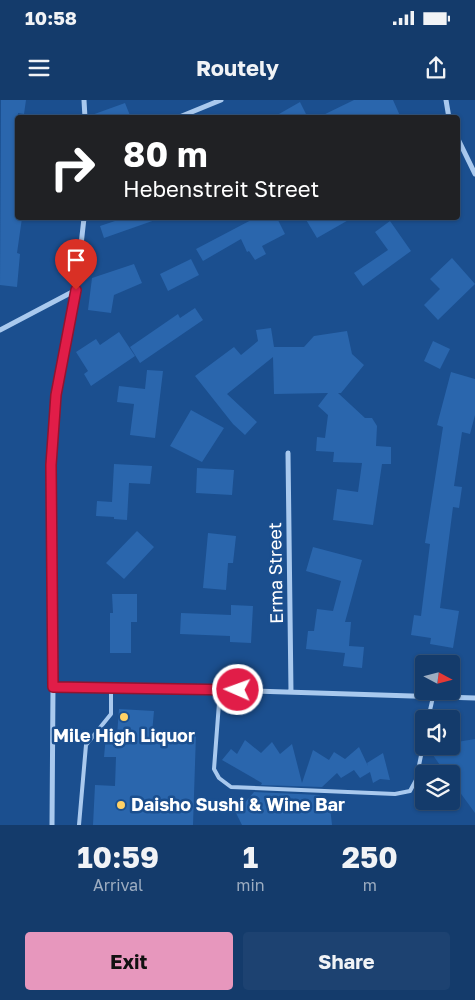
<!DOCTYPE html>
<style>
:root{--surface:#143b6b;--page:#1d4271;--text:#f1f3f6;--muted:#9dadc1;--line:#33557e;--accent:#e797bd}
body{margin:0;font-family:"Golos Text",sans-serif;background:var(--page);color:var(--text);height:100vh;display:flex;flex-direction:column;font-size:19px;white-space:nowrap}
*{box-sizing:border-box;margin:0}
p{font-size:16px;color:var(--muted)}
.icon{flex:none;width:28px;height:28px;fill:none;stroke:currentColor;stroke-width:2;stroke-linecap:round;stroke-linejoin:round}
.map{position:relative;height:725px;overflow:hidden}
.side{display:flex;flex-direction:column;background:var(--surface);flex:1}
.side>*{flex:none}
.guide{position:absolute;left:15px;top:15px;width:445px;height:105px;border-radius:5px;box-shadow:0 1px 4px #0004,0 0 0 1px var(--line);background:#202124;color:#fff;overflow:hidden}
.needle{width:32px;rotate:97deg}
.tools{position:absolute;left:415px;top:555px;display:grid;gap:10px}
.tools a{display:grid;place-items:center;width:45px;height:45px;border-radius:5px;background:var(--surface);box-shadow:0 1px 4px #0004,0 0 0 1px var(--line);font-size:25px}
.pin{position:absolute;display:grid;place-items:center;width:42px;height:42px;color:#fff;margin:-51px -21px;border-radius:50% 50% 50% 0;rotate:-45deg;box-shadow:0 0 5px #0007}
.pin .icon{rotate:45deg}
.me{position:absolute;width:55px;margin:-28px;rotate:272deg;stroke-linejoin:round;filter:drop-shadow(0 0 4px #0008)}
.turn{display:flex;align-items:center;gap:18px;height:105px;padding:0 25px;font-size:22px}
.turn .icon{width:65px;height:65px;stroke-width:2.5}
.turn b{display:block;font-size:35px;line-height:42px}
.eta{display:flex;justify-content:space-evenly;align-items:center;height:85px;text-align:center}
.eta b{font-size:30px;font-weight:700;line-height:35px}
.action{display:flex;gap:10px;margin-top:auto;padding:10px 25px}
.action a{flex:1;height:58px;border-radius:5px;background:var(--accent);color:#111;font-size:20px;font-weight:700;line-height:58px;text-align:center}
.action a+a{background:var(--page);color:var(--text)}
.status{display:flex;justify-content:space-between;align-items:center;height:35px;padding:0 25px;background:var(--surface);direction:ltr}
.status svg{height:14px;fill:currentColor}
header{display:flex;justify-content:space-between;align-items:center;height:65px;padding:0 25px;background:var(--surface);font-size:22px;font-weight:700}
.map>svg:first-child{display:block}
.green{fill:#2461a8}
.building{fill:#2a66ad}
.lines{fill:none;stroke-linecap:round;stroke-linejoin:round}
.service{stroke:#a9c9ee;stroke-width:4}
.minor{stroke:#a9c9ee;stroke-width:5}
.route-casing{stroke:#92132f;stroke-width:12}
.route{stroke:#e11d48;stroke-width:9}
.poi-dot{fill:#ffd166;stroke:#1b4f8f;stroke-width:2}
.labels{text-anchor:middle;stroke-width:5;stroke-linejoin:round;paint-order:stroke}
.street-label{font-size:18px;fill:#fff;stroke:#1b4f8f}
.poi-label{font-size:18px;font-weight:bold;fill:#fff;stroke:#1b4f8f}
</style>
<div class="status"><b>10:58</b><svg viewBox="0 0 49 12"><path d="M0 12V9h3v3zM5 12V6h3v6zM10 12V3h3v9zM15 12V0h3v12zM26 1h20v11H26zM47 4h2v5h-2z"/></svg></div>
<header><svg class="icon" aria-label="menu" viewBox="0 0 24 24"><path d="M4 6h16M4 12h16M4 18h16"/></svg>Routely<svg class="icon" aria-label="share" viewBox="0 0 24 24"><path d="M12 15V3M7 8l5-5 5 5M5 13v7h14v-7"/></svg></header>
<div class="map">
<svg width="475" height="725" viewBox="0 0 475 725">
<rect width="100%" height="100%" fill="#1b4f8f"/>
<path class="green" d="M 475,639 L 475,713 L 451,680 L 451,674 L 446,674 L 433,655 L 441,646 L 451,646 L 451,643 Z"/>
<path class="building" d="M 1,0 L 26,0 L 24,14 L 18,13 L 18,118 L 22,118 L 17,153 L 20,154 L 17,187 L 0,185 Z
M 354,0 L 393,0 L 401,18 L 317,18 Z
M 300,2 L 308,18 L 272,18 Z
M 125,3 L 131,18 L 89,18 L 89,16 Z
M 124,118 L 158,118 L 158,119 L 104,138 L 100,126 Z
M 255,118 L 277,118 L 285,134 L 262,146 L 266,154 L 255,160 L 249,151 L 247,152 L 241,139 L 203,161 L 196,149 Z
M 305,118 L 352,118 L 317,138 Z
M 390,121 L 411,151 L 363,186 L 354,173 L 388,150 L 375,132 Z
M 452,158 L 475,184 L 438,220 L 424,205 L 440,189 L 430,179 Z
M 191,159 L 199,175 L 168,191 L 160,174 Z
M 134,164 L 142,183 L 114,195 L 111,213 L 88,210 L 92,178 Z
M 195,208 L 203,220 L 140,263 L 130,247 L 178,214 L 180,218 Z
M 271,228 L 274,247 L 304,247 L 314,236 L 347,231 L 352,254 L 364,265 L 341,293 L 338,293 L 365,318 L 372,318 L 377,326 L 376,346 L 391,347 L 391,364 L 382,364 L 373,425 L 333,420 L 337,389 L 358,392 L 362,363 L 333,362 L 334,352 L 316,351 L 317,337 L 325,338 L 328,315 L 318,306 L 328,293 L 274,294 L 273,257 L 227,294 L 257,322 L 245,335 L 233,324 L 195,276 L 234,247 L 241,255 L 258,241 L 256,230 Z
M 119,232 L 135,256 L 91,286 L 84,274 L 88,271 L 76,252 L 96,239 L 100,245 Z
M 433,241 L 450,249 L 440,269 L 424,261 Z
M 147,270 L 163,271 L 155,338 L 130,335 L 134,304 L 117,302 L 119,286 L 145,289 Z
M 451,272 L 475,279 L 475,315 L 470,334 L 462,332 L 454,386 L 462,387 L 459,408 L 453,407 L 440,508 L 459,511 L 453,548 L 430,544 L 431,538 L 411,535 L 414,515 L 421,516 L 430,444 L 425,443 L 443,327 L 437,325 Z
M 191,310 L 224,328 L 202,362 L 170,346 Z
M 114,364 L 152,366 L 150,384 L 129,383 L 127,420 L 114,419 L 114,417 L 96,416 L 97,401 L 112,402 Z
M 197,368 L 234,370 L 232,395 L 196,393 Z
M 137,431 L 154,447 L 124,479 L 106,463 Z
M 208,433 L 236,436 L 233,463 L 228,463 L 226,490 L 203,488 Z
M 313,447 L 362,460 L 345,522 L 351,522 L 349,546 L 364,547 L 362,568 L 343,566 L 345,553 L 306,549 L 308,531 L 314,531 L 317,509 L 333,511 L 341,481 L 306,471 Z
M 112,494 L 137,494 L 137,522 L 131,522 L 131,553 L 110,553 L 110,513 L 113,513 Z
M 231,505 L 253,506 L 251,543 L 230,542 L 230,536 L 180,534 L 181,513 L 231,515 Z
M 119,609 L 154,611 L 152,633 L 196,634 L 193,725 L 93,725 L 95,685 L 115,686 L 116,657 L 104,657 L 106,635 L 117,636 Z
M 245,640 L 261,653 L 272,642 L 280,654 L 292,644 L 302,683 L 313,650 L 329,660 L 334,652 L 345,659 L 359,647 L 368,666 L 367,663 L 383,653 L 390,680 L 380,679 L 373,683 L 370,672 L 360,678 L 354,670 L 341,678 L 337,673 L 322,687 L 261,685 L 262,683 L 222,660 L 231,649 L 237,654 Z
M 254,692 L 320,695 L 314,710 L 330,707 L 332,725 L 242,725 L 236,713 Z"/>
<g class="lines">
<path class="service" d="M 220,590 L 214,669 L 219,678 L 231,687 L 395,694 L 410,691 L 416,680 L 424,641
M 428,619 L 433,597
M 79,725 L 86,645 L 111,614 L 111,588"/>
<path class="minor" d="M 84,0 L 85,18
M 446,0 L 449,18
M 177,18 L 221,0
M 458,39 L 475,74
M 0,230 L 76,190
M 288,353 L 291,592
M 53,587 L 220,590 L 475,598
M 52,725 L 53,587 L 51,365 L 56,295 L 76,190 L 84,118"/>
</g>
<g class="lines">
<g class="route-casing">
<path id="route" d="M 76,190 L 56,295 L 51,365 L 53,587 L 238,590"/>
</g>
<use href="#route" class="route"/>
</g>
<g class="poi-dot">
<circle cx="124" cy="617" r="5"/>
<circle cx="121" cy="705" r="5"/>
</g>
<g class="labels">
<g class="street-label">
<text transform="translate(276 473) rotate(-91)" y="6">Erma Street</text>
</g>
<g class="poi-label">
<text x="124" y="642">Mile High Liquor</text>
<text x="131" y="711" text-anchor="start">Daisho Sushi &amp; Wine Bar</text>
</g>
</g>
</svg>
<div class="tools">
<a><svg class="needle" viewBox="-14 -14 28 28"><path d="M0-13l5 13h-10z" fill="#e53935"/><path d="M0 13l5-13h-10z" fill="#9dadc1"/></svg></a>
<a><svg class="icon" aria-label="sound" viewBox="0 0 24 24"><path d="M4 9h4l5-4v14l-5-4H4zM17 9q2 3 0 6"/></svg></a>
<a><svg class="icon" aria-label="layers" viewBox="0 0 24 24"><path d="M12 4l9 5-9 5-9-5zM3 14l9 5 9-5"/></svg></a>
</div>
<div class="pin" style="left:76px;top:190px;background:#d93025"><svg class="icon" aria-label="arrive" viewBox="0 0 24 24"><path d="M6 21V4h12l-3 4 3 4H6"/></svg></div>
<svg class="me" style="left:238px;top:590px" viewBox="-20 -20 40 40"><circle r="17" fill="#e11d48" stroke="#fff" stroke-width="3"/><path d="M0-11L8 9 0 5-8 9z" fill="#fff"/></svg>
<div class="guide">
<div class="turn"><svg class="icon" aria-label="right" viewBox="0 0 24 24"><path d="M7 20v-9h11M14 6l5 5-5 5"/></svg><div><b>80 m</b>Hebenstreit Street</div></div>
</div>
</div>
<section class="side">
<div class="eta">
<div><b>10:59</b><p>Arrival</p></div>
<div><b>1</b><p>min</p></div>
<div><b>250</b><p>m</p></div>
</div>
<div class="action"><a>Exit</a><a>Share</a></div>
</section>
